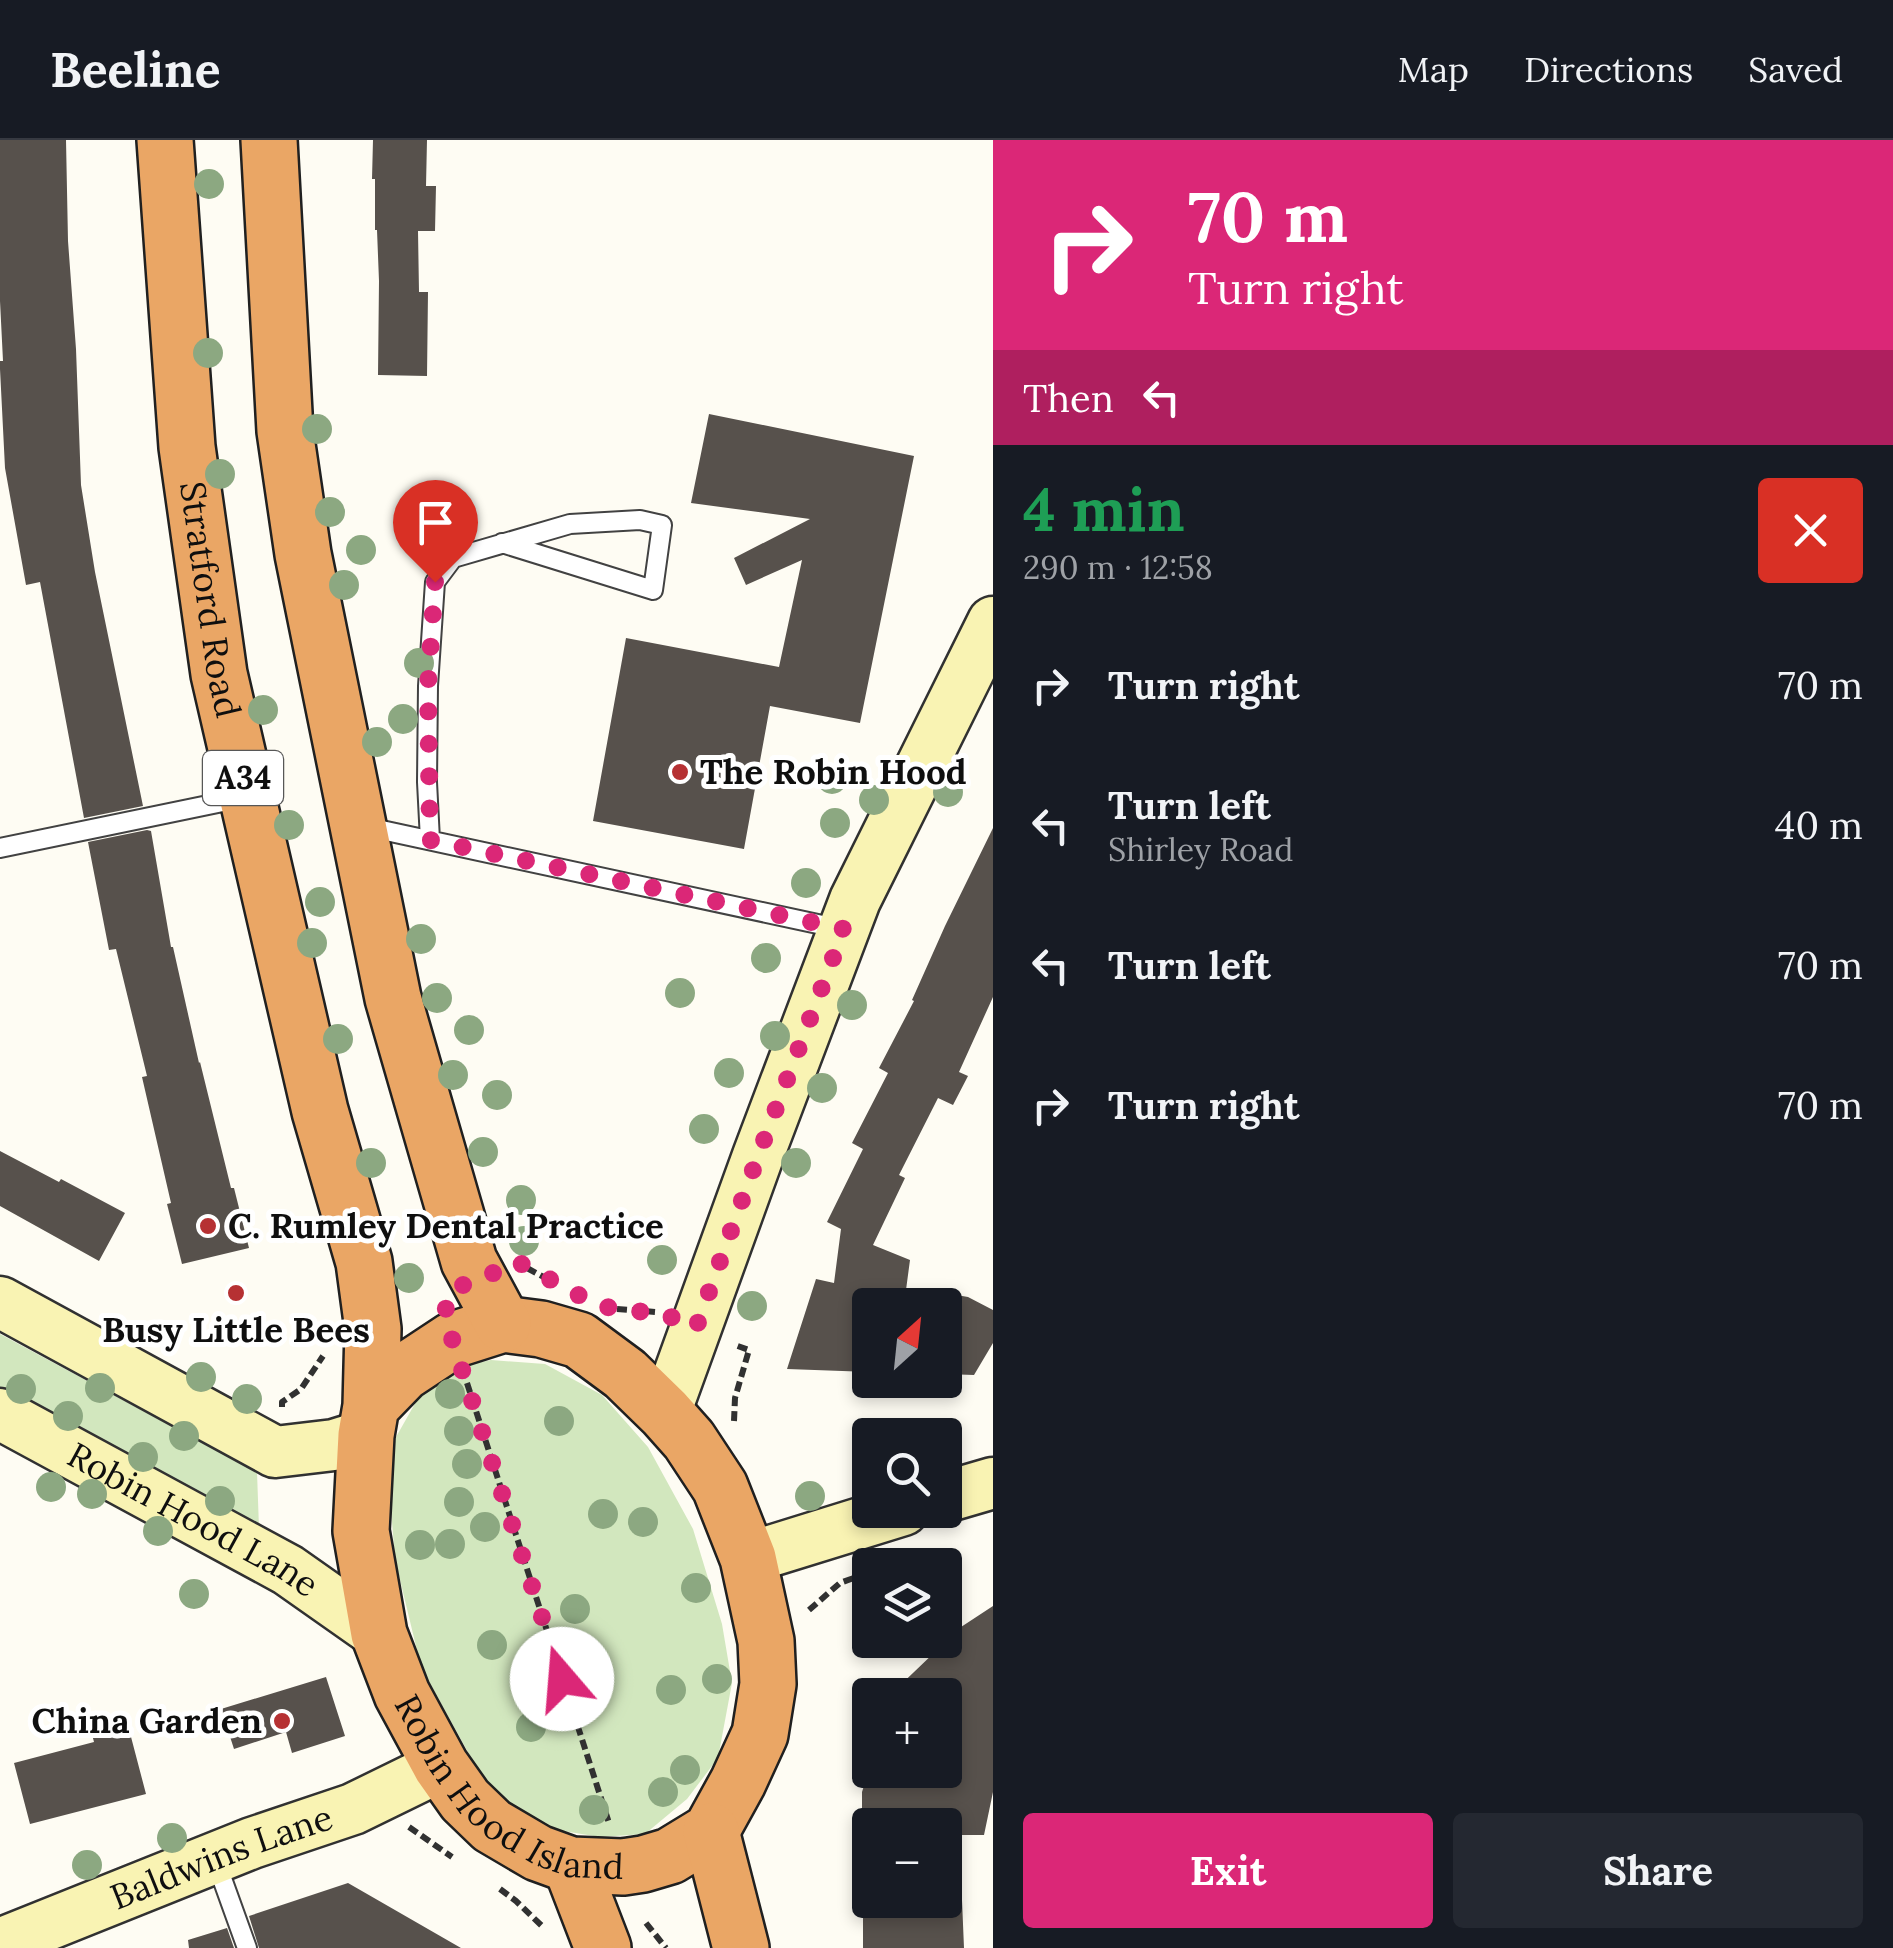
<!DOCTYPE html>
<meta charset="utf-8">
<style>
:root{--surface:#171b24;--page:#242831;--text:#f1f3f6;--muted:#9ea1a6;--line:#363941;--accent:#db2777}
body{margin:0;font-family:Lora,serif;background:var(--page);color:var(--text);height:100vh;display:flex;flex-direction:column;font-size:38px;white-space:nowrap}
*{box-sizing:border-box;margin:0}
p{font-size:32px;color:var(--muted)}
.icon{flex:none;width:55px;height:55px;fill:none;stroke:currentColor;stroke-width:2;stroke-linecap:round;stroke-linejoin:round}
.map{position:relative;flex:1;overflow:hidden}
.side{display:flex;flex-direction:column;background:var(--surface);width:900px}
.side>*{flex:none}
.banner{background:#db2777;color:#fff;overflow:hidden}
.needle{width:65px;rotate:27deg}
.buttons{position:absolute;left:852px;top:1148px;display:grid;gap:20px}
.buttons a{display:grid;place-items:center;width:110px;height:110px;border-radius:10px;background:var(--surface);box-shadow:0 5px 15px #0003;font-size:50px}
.pin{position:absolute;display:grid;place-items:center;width:85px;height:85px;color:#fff;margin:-102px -42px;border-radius:50% 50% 50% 0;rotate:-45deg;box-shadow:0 0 10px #0007}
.pin .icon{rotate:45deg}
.me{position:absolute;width:110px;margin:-55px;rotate:342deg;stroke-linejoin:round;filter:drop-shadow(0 0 8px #0008)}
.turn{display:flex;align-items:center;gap:35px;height:210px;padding:0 30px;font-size:45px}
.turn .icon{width:130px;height:130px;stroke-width:2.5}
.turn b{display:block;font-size:70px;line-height:85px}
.then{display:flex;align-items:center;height:95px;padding:0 30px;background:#0003;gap:20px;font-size:38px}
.round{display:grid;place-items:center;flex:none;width:105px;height:105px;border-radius:10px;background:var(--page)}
.summary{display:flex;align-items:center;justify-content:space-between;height:170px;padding:0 30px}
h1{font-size:60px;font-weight:700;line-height:75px;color:#1e9e55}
.button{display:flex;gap:20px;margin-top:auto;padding:20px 30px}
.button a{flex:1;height:115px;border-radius:10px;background:var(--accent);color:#fff;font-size:40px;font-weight:700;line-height:115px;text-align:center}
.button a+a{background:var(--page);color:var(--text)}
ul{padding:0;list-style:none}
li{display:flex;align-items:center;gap:30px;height:140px;padding:0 30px}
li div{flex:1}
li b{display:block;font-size:38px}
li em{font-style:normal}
header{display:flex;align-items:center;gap:60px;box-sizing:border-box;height:140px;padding:0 50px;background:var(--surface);border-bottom:2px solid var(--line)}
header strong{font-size:48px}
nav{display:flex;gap:55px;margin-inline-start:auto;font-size:35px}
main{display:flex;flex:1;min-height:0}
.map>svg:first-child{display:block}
.green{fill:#d2e7be}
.building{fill:#57514c}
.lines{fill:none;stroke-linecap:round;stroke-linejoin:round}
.lane-casing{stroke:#424242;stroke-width:22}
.secondary-casing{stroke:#313131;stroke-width:55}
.highway-casing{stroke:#202020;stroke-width:60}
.path{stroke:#313131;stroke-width:6;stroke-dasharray:10 5;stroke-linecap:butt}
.lane{stroke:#fff;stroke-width:18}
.secondary{stroke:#f9f3b3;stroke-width:50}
.highway{stroke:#eaa665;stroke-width:55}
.tree{fill:#8ca881}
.route{stroke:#db2777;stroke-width:18;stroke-dasharray:0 32.4}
.poi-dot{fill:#b63133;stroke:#fff;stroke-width:4}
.labels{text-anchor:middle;stroke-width:10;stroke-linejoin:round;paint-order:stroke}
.shield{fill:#fff;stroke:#575757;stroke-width:2.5}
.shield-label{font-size:32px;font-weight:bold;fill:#0f0f0f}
.street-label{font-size:35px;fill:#0f0f0f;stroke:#fff}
.poi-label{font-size:35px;font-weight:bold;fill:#0f0f0f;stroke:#fff;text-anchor:start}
</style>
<header>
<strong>Beeline</strong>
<nav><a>Map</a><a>Directions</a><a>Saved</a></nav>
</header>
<main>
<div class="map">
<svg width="993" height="1808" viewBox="0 0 993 1808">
<rect width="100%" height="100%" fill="#fefcf3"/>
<path class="green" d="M 0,1194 L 257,1332 L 259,1388 L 0,1249 Z
M 491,1220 L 545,1224 L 602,1255 L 648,1307 L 693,1389 L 722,1484 L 732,1543 L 718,1618 L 687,1659 L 645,1694 L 600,1697 L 545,1688 L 486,1645 L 421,1527 L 395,1419 L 388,1332 L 396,1297 L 421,1253 L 467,1225 Z"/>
<path class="building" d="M 0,0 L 66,0 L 68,101 L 76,209 L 81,345 L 95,432 L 143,666 L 84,678 L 40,442 L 26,445 L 5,328 L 0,229 L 0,221 L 3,221 L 0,161 Z
M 373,0 L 427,0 L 426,46 L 436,46 L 435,91 L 418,91 L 419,152 L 428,152 L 427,236 L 378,235 L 379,141 L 377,90 L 375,90 L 375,39 L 372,39 Z
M 709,274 L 914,316 L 860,583 L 770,566 L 744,709 L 593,681 L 626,498 L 779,527 L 802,420 L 746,445 L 734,418 L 810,379 L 691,363 Z
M 993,688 L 993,857 L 959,932 L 968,936 L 953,965 L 938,958 L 899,1035 L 905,1038 L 873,1105 L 910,1120 L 904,1165 L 870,1165 L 870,1232 L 787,1229 L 816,1139 L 834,1143 L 841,1089 L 827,1082 L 863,1009 L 852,1003 L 888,933 L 879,928 L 914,861 L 912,860 L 945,786 Z
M 147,690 L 151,691 L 171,807 L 173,807 L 199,923 L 200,922 L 231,1048 L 234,1048 L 249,1108 L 182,1124 L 167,1064 L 171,1063 L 142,937 L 147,936 L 116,809 L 109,810 L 88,702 Z
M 0,1011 L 59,1042 L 61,1039 L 125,1073 L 99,1121 L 0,1066 Z
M 945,1153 L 968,1157 L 993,1170 L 993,1203 L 974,1235 L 945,1234 Z
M 993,1466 L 993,1652 L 984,1695 L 945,1695 L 945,1685 L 862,1685 L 862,1652 L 869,1630 L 945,1630 L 945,1555 L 890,1555 L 961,1487 Z
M 326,1537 L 345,1596 L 292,1613 L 286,1592 L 234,1609 L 221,1569 Z
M 125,1574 L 146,1654 L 30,1684 L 14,1623 L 94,1602 L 89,1583 Z
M 348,1743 L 461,1808 L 259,1808 L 249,1776 Z
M 863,1760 L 962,1760 L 964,1808 L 863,1808 Z
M 227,1788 L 234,1808 L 189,1808 L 188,1800 Z"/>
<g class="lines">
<g class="lane-casing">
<path id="lane" d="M 363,686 L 841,789
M 430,700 L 427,642 L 428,546 L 435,442 L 453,418 L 570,384 L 640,380 L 662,385 L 653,450 L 502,403
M 0,708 L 242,658
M 215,1719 L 247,1808"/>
</g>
<g class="secondary-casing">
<g id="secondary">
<path d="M 0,1162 L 275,1312 L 334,1305 L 366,1295"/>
<path d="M 665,1273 L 758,1016 L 855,760 L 993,482"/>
<path id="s1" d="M 0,1274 L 288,1430 L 379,1494"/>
<path d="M 945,1357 L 993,1343"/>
<path d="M 748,1418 L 903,1370"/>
<path id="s2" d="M 0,1804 L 252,1703 L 353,1669 L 441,1626"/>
</g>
</g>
<g class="highway-casing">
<g id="highway">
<path id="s3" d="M 165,0 L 187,307 L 219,534 L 320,971 L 364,1122 L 373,1189 L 371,1266 L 366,1295 L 361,1391 L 379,1494 L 402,1554 L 441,1626 L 465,1660 L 492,1686 L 538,1713 L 571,1725 L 623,1727 L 643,1724 L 670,1716 L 711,1691 L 738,1642 L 760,1594 L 768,1544 L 766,1501 L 748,1418 L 720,1347 L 689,1300 L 665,1273 L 625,1234 L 579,1200 L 541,1189 L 503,1184 L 453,1200 L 403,1233 L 371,1266"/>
<path d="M 269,0 L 285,291 L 303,414 L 393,858 L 469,1121 L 503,1184"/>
<path d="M 711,1691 L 741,1808"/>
<path d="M 571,1725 L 603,1808"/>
</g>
</g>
<path class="path" d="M 527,1128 L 551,1141
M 617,1169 L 655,1172
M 467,1243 L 609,1683
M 282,1267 L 282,1262 L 301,1249 L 323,1216
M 734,1281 L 735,1258 L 749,1210 L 735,1205
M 809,1470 L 840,1443 L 870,1432
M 409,1687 L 452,1717
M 500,1749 L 516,1761 L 543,1787
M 646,1783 L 666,1808"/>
<use href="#lane" class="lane"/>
<use href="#secondary" class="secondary"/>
<use href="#highway" class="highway"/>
</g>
<g class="tree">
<circle cx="209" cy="44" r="15"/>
<circle cx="208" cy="213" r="15"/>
<circle cx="317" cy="289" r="15"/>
<circle cx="220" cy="334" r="15"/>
<circle cx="330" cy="372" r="15"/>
<circle cx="361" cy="410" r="15"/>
<circle cx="344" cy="445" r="15"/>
<circle cx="419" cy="523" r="15"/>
<circle cx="263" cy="570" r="15"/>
<circle cx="403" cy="579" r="15"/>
<circle cx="377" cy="602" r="15"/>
<circle cx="832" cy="639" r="15"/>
<circle cx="948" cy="652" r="15"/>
<circle cx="874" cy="660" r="15"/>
<circle cx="835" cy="683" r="15"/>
<circle cx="289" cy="685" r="15"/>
<circle cx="806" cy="743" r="15"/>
<circle cx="320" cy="762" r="15"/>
<circle cx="421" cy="799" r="15"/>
<circle cx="312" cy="803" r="15"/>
<circle cx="766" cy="818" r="15"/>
<circle cx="680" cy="853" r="15"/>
<circle cx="437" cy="858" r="15"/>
<circle cx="852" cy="865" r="15"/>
<circle cx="469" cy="890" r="15"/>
<circle cx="775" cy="896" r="15"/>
<circle cx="338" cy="899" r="15"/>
<circle cx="729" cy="933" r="15"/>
<circle cx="453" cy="935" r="15"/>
<circle cx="822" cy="948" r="15"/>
<circle cx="497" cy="955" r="15"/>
<circle cx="704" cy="989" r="15"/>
<circle cx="483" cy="1012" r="15"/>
<circle cx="371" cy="1023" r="15"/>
<circle cx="796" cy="1023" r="15"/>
<circle cx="521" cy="1060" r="15"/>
<circle cx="524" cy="1101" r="15"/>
<circle cx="662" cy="1120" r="15"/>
<circle cx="409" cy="1138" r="15"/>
<circle cx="752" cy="1166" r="15"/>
<circle cx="201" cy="1237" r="15"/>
<circle cx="100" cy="1248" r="15"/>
<circle cx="21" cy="1249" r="15"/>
<circle cx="450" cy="1254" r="15"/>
<circle cx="247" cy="1259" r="15"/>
<circle cx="68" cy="1276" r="15"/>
<circle cx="559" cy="1281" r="15"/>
<circle cx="459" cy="1291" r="15"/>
<circle cx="184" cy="1296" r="15"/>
<circle cx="143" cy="1317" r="15"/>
<circle cx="467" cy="1324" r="15"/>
<circle cx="51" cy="1347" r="15"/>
<circle cx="92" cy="1354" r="15"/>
<circle cx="810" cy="1356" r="15"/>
<circle cx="220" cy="1361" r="15"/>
<circle cx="459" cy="1362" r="15"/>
<circle cx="603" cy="1374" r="15"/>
<circle cx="643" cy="1382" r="15"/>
<circle cx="485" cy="1387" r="15"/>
<circle cx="158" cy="1391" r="15"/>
<circle cx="450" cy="1404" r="15"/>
<circle cx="420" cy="1405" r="15"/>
<circle cx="696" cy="1448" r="15"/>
<circle cx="194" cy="1454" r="15"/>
<circle cx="575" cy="1469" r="15"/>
<circle cx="492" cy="1505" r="15"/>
<circle cx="597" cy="1534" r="15"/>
<circle cx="717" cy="1539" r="15"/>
<circle cx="671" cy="1550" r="15"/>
<circle cx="550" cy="1551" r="15"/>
<circle cx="531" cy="1587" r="15"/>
<circle cx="685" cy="1630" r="15"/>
<circle cx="663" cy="1652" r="15"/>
<circle cx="594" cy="1670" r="15"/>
<circle cx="172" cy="1698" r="15"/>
<circle cx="87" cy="1725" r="15"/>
</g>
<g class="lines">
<path class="route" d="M 435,442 L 428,546 L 430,700 L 844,789 L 758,1016 L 696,1188 L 660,1172 L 627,1171 L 597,1165 L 516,1121 L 480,1140 L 453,1148 L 444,1174 L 562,1539"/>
</g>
<g class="poi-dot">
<circle cx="680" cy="632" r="10"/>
<circle cx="208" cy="1086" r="10"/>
<circle cx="236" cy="1153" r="10"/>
<circle cx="282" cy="1581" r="10"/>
</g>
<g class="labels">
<rect class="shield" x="203" y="611" width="80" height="54" rx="8"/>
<g class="shield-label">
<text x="243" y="649">A34</text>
</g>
<g class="street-label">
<text dy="12" stroke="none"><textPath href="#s3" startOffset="462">Stratford Road</textPath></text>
<text dy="12" stroke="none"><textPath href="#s1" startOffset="220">Robin Hood Lane</textPath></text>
<text dy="12" stroke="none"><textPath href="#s3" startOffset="1735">Robin Hood Island</textPath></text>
<text dy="12" stroke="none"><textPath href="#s2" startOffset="238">Baldwins Lane</textPath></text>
</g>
<g class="poi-label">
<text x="700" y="644">The Robin Hood</text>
<text x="228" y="1098">C. Rumley Dental Practice</text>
<text x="236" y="1202" text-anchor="middle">Busy Little Bees</text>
<text x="262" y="1593" text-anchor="end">China Garden</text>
</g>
</g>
</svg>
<div class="buttons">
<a><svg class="needle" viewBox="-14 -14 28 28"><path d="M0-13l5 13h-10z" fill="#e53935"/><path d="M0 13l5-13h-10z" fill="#9ea1a6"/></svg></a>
<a><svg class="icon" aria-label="search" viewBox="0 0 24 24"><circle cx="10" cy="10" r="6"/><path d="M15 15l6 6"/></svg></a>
<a><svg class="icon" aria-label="layers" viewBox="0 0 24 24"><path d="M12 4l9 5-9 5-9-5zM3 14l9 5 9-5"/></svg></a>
<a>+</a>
<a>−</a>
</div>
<div class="pin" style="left:435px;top:442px;background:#d93025"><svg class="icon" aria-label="arrive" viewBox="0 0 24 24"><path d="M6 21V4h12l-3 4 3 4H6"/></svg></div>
<svg class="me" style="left:562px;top:1539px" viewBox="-20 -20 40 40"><circle r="19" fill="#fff"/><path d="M0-13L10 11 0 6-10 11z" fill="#db2777"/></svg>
</div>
<section class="side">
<div class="banner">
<div class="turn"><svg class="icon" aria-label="right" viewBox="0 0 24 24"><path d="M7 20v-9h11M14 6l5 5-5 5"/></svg><div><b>70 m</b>Turn right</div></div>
<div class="then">Then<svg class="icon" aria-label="left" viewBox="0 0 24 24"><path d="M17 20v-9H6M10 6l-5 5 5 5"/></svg></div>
</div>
<div class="summary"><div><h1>4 min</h1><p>290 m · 12:58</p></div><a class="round" style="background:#d93025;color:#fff"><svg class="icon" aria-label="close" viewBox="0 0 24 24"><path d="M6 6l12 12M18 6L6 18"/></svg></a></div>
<ul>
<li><svg class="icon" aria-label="right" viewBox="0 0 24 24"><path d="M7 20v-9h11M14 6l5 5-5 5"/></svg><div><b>Turn right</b></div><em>70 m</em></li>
<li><svg class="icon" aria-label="left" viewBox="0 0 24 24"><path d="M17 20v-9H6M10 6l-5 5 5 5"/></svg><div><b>Turn left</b><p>Shirley Road</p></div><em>40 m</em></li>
<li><svg class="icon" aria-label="left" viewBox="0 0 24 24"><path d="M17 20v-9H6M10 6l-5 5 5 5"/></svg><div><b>Turn left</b></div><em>70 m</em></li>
<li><svg class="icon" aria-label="right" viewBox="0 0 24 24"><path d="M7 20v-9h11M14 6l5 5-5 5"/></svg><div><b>Turn right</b></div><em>70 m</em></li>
</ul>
<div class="button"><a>Exit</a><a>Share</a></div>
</section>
</main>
